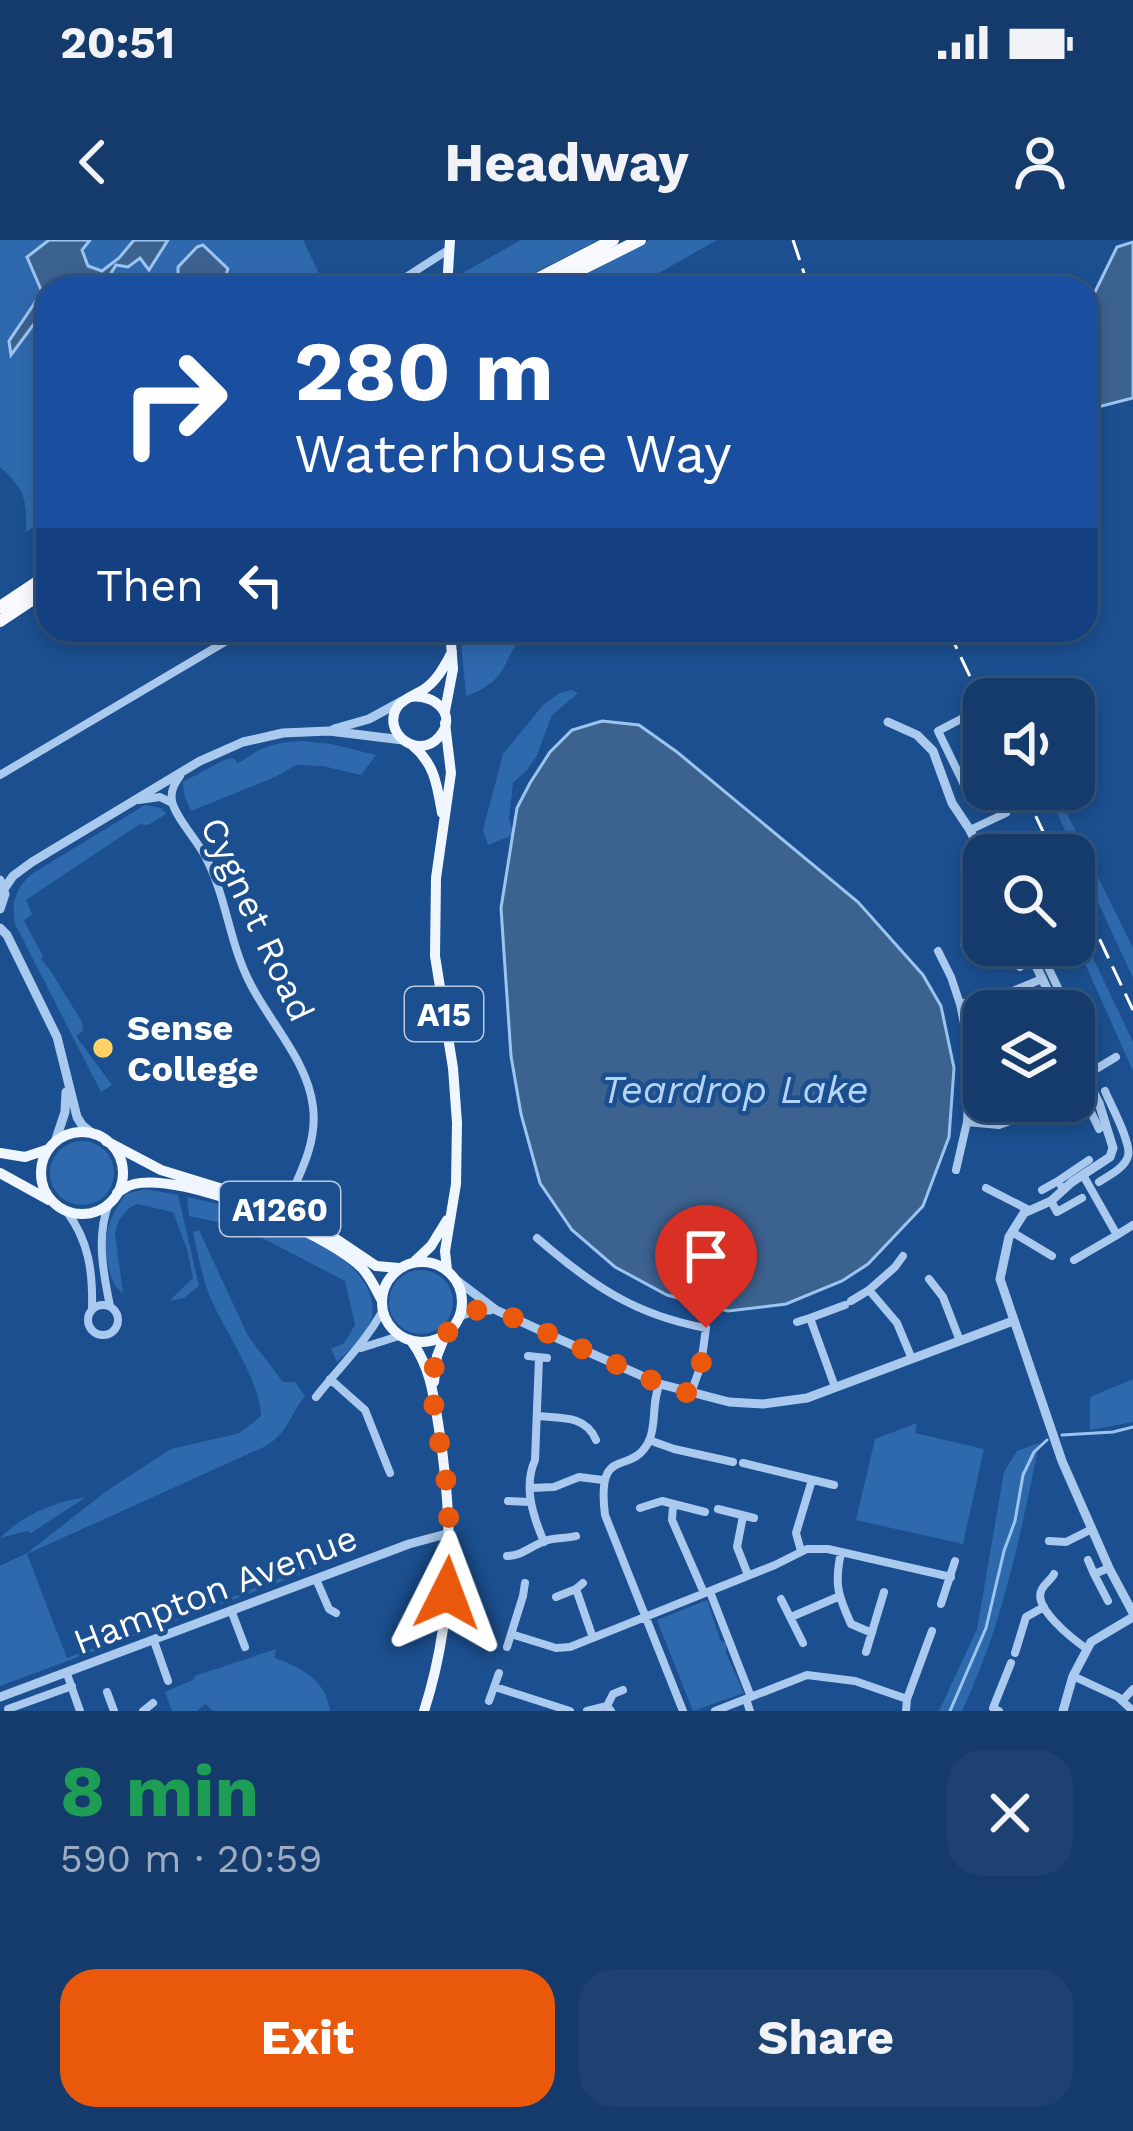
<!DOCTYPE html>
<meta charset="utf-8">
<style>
:root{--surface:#143b6b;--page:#1d4271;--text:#f1f3f6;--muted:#9dadc1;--line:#33557e;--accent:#ea580c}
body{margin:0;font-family:"Work Sans",sans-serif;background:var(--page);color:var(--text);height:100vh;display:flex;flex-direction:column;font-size:45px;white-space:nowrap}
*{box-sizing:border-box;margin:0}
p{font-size:39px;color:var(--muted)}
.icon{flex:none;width:66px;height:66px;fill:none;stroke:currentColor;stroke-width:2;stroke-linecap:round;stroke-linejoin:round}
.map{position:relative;height:1471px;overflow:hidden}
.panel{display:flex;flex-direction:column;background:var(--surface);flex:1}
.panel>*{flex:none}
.guide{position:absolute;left:36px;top:36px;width:1062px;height:366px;border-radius:36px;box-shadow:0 6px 18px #0003,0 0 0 3px var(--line);background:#1a4fa0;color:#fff;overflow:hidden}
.fabs{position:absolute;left:963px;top:438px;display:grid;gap:24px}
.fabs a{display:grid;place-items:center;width:132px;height:132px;border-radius:24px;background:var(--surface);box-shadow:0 6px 18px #0003,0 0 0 3px var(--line);font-size:60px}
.pin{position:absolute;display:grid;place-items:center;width:102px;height:102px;color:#fff;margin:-123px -51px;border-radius:50% 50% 50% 0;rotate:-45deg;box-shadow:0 0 12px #0007}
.pin .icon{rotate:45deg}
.me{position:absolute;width:132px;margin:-66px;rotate:3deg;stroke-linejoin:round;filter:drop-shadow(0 0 9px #0008)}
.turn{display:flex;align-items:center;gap:42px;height:252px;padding:0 60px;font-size:54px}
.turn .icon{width:156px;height:156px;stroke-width:2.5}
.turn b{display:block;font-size:84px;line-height:102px}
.then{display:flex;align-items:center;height:114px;padding:0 60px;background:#0003;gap:24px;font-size:45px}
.round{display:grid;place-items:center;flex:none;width:126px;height:126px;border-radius:36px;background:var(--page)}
.overview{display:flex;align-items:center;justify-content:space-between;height:204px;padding:0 60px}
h1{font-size:72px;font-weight:700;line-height:90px;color:#1e9e55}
.cta{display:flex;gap:24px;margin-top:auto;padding:24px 60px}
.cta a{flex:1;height:138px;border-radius:36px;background:var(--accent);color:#fff;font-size:48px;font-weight:700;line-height:138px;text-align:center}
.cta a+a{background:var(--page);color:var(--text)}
.status{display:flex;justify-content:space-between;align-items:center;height:84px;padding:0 60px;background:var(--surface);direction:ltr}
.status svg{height:33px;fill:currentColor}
header{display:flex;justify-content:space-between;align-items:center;height:156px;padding:0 60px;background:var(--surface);font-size:54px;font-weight:700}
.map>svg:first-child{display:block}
.green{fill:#2e69ad}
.water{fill:#3c6290;stroke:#9cc4f0;stroke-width:3}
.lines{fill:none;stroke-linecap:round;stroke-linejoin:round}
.stream{stroke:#9cc4f0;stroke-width:3}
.minor{stroke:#a9c9ee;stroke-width:8}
.tertiary{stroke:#a9c9ee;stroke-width:9}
.primary{stroke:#f0f6ff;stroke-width:10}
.trunk{stroke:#f8faff;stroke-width:12}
.rail{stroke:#fff;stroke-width:3;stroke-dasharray:21 9;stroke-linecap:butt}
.route{stroke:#ea580c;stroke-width:21;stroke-dasharray:0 37.8}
.poi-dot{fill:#ffd166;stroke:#1b4f8f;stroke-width:4.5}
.labels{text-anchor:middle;stroke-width:9;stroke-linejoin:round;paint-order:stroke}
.shield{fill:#1b4f8f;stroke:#bbcadd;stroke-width:3}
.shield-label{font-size:33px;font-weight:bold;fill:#fff}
.street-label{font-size:36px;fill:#fff;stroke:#1b4f8f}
.poi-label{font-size:36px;font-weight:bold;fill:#fff;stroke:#1b4f8f;text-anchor:start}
.water-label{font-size:39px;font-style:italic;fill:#b5d3f5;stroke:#1b4f8f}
</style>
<div class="status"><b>20:51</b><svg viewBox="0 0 49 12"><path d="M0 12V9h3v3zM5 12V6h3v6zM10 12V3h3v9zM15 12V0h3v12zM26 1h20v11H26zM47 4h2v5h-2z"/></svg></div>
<header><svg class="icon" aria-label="back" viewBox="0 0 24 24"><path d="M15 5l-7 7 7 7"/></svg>Headway<svg class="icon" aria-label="person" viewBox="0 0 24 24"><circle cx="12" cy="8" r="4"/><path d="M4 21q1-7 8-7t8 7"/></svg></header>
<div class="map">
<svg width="1133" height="1471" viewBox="0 0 1133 1471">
<rect width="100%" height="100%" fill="#1b4f8f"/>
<path class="green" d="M 0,0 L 49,0 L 28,17 L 42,51 L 12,114 L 48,65 L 48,278 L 26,292 C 27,260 25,249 0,227 Z
M 90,0 L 134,0 L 119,18 L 102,31 L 88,27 L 82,10 Z
M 168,0 L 303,0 L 326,48 L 221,48 L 224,45 L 178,36 L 171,48 L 102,48 L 116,25 L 140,17 L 149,29 Z
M 521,0 L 598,0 L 506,48 L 457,48 L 459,35 Z
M 650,0 L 717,0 L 632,48 L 554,48 Z
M 460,390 L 527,390 C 499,423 510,440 466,456 Z
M 572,450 L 578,453 L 552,475 L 537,515 L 527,530 L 513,543 L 509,578 L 513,595 L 488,605 L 483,590 L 503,514 L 543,465 L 560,453 Z
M 303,501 L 331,504 L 376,515 L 361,535 L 323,526 L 296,525 L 275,537 L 191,571 L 184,555 L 183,542 L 224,520 L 234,518 L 237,523 C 243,521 248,517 254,513 C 268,504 286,502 303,501 Z
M 1046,549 L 1055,549 L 1133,708 L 1133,738 Z
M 145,565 L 161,568 L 166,574 L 148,585 L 140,584 L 26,660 L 32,674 L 24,681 L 43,716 L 41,719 L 50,730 L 82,782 L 83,791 L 76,796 L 112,845 L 101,852 L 15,684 C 11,662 15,651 30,635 Z
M 1074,678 L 1133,802 L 1133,831 L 1074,699 Z
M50 933a32 32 0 1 1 64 0a32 32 0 1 1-64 0Z
M 145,949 L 178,955 L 199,1046 L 184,1058 L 169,1061 L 193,1038 L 187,1009 L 173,972 L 137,964 C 124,969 118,981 115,993 L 123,1054 C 114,1046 112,1040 109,1029 C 101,999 108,978 126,954 Z
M 187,957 C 237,967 384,1007 372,1078 C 369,1096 349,1110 337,1122 L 331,1109 L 344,1103 L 355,1085 L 345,1041 L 241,987 L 189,976 Z
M 199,990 L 248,1096 L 283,1142 L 295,1142 L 305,1156 C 288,1178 290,1190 266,1206 L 27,1314 L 67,1418 L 150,1387 L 153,1389 L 308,1327 L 318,1325 L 307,1332 L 0,1446 L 0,1326 L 27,1313 L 108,1250 L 171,1209 L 240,1193 L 261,1176 C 259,1135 221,1088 207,1049 C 201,1031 197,1011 193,992 Z
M389 1062a32 32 0 1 1 64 0a32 32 0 1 1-64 0Z
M 1133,1139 L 1133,1182 L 1090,1190 L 1090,1157 Z
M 917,1183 L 915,1193 L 984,1209 L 963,1304 L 856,1280 L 875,1199 Z
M 1039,1203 C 1021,1294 1002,1387 962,1471 L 939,1471 L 977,1389 L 1004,1232 L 1017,1211 Z
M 86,1257 L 31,1293 L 27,1291 L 0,1298 C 22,1275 54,1262 86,1257 Z
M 707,1360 L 720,1400 L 726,1403 L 726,1413 L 744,1453 L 693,1471 L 657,1380 Z
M 276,1409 L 275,1418 C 303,1429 325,1439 330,1471 L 212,1471 L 206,1464 L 197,1471 L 172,1471 L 165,1452 L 193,1440 L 195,1436 Z"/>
<path class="water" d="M 49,0 L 90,0 L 82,10 L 88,26 L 102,31 L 119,18 L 134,0 L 168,0 L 149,30 L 140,18 L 128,27 L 116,25 L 102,48 L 48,48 L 48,65 L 11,115 L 9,101 L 42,52 L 27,17 Z
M 1133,2 L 1133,158 L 1086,170 L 1086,64 L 1092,58 L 1117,7 Z
M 203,5 L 228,29 L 221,48 L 171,48 L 178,36 L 178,27 L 197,7 Z
M 602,481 L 639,485 L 677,512 L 858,662 L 923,735 L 941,766 L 954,828 L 949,897 L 923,966 L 868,1024 L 842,1041 L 786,1064 L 728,1071 L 667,1055 L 615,1027 L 572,990 L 540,943 L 521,874 L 511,816 L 501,668 L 517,568 L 530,543 L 550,512 L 572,490 Z"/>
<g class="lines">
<path class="stream" d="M 1062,1195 L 1113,1192 L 1133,1187
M 950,1471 L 986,1388 L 1004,1311 L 1015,1281 L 1023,1235 L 1034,1212 L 1047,1200"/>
<path class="minor" d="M 389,48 L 448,10
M 963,478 L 938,491 L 972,561
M 0,535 L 245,390
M 180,536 C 175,543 170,551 172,561 C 175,577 197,600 205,616 C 227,657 229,704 251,745 C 271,784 308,822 313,867 C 317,898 304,926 291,954
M 139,560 L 160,557 L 172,563
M 970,590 L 1006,573
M 997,608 L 1000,615
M 964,704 L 978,698 L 984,689
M 938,711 L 951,737 L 960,764
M 1030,712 L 1044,705
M 1020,727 L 1012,711 L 1027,705
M 1048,727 L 1069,771
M 1074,782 L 1084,805 L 1074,811
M 969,808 L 960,764 L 1003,755 L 1042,739
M 1086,835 L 1116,817
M 1082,853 L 1099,889
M 1074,857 L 1092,848
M 967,882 L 970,822
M 956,930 L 967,882 L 999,885 L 1064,861
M 1058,941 L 1089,920
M 1099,942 C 1108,936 1125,928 1128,916 C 1132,903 1110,864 1105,851
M 986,948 L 1029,970
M 1042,950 L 1058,941 L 1063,949
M 1051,961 L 1057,972 L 1082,958
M 109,963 C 96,996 103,1032 110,1066
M 67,972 C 89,1001 93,1033 92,1069
M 1012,992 L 1052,1016
M 1117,995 L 1133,985
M 537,998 C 590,1044 634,1075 706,1088 L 701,1125 L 691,1153
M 1074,1020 L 1117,995 L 1083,935
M 929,1039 L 943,1057 L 960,1101
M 869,1050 L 895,1027 L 903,1016
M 851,1061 L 869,1050 L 897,1083 L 912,1119
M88 1080a15 15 0 1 1 30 0a15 15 0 1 1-30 0Z
M 810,1078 L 845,1065
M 797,1082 L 810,1078 L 835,1147
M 361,1108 L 399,1096
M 528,1116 L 547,1118
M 539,1118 L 535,1220 C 523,1247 533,1276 544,1302
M 330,1139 L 365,1170 L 390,1233
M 660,1144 C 651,1162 657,1184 649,1201 C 631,1238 596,1202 605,1275 L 683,1471
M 316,1157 C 339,1127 363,1106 382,1072
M 537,1176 C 560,1178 586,1175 596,1200
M 649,1200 L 674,1209 L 733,1222
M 743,1223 L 834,1245
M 530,1248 L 554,1247 L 579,1237 L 603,1240
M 508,1261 L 530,1262
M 673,1266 L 672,1280 L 704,1353
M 640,1268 L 662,1261 L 705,1272
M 718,1269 L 754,1278
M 743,1276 L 737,1307 L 748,1335
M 1049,1301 L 1066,1302 L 1092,1289
M 801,1311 L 796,1293 L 812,1240
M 841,1313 C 834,1344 838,1355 851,1384 L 872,1393
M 507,1316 C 522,1316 531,1306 545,1301 C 556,1297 565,1299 576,1296
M 1088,1320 L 1094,1334
M 1054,1334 C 1051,1340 1045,1343 1042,1349 C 1031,1367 1074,1400 1087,1409
M 316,1339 L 329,1369 L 336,1373
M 576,1349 L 593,1398
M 710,1352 L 751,1457
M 556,1357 L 576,1349 L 583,1343
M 781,1359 L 803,1403
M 1108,1361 L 1094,1334 L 1109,1328
M 941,1364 L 955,1321
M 231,1370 L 245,1407
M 791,1377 L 840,1356
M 511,1394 L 556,1408 L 570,1407 L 775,1325 L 807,1309 L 828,1309 L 951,1337
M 154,1401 L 168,1441
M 507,1407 L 523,1356 L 525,1343
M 866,1412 L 884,1352
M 1015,1413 L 1026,1377 L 1044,1367
M 67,1434 L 80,1471
M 1073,1436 L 1118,1457 L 1133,1471
M 495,1447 L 570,1471
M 107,1452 L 114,1471
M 746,1459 L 750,1471
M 489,1461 L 499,1433
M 1122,1461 L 1133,1449
M 607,1466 L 613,1454 L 623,1450
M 8,1469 L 72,1446
M 143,1471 L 153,1463
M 587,1471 L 607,1466 L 611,1471
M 715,1471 L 807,1435 L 855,1441 L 907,1459
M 906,1471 L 907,1459 L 932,1391
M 999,1471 L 993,1468 L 1011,1423"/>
<path class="tertiary" d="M 888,482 L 917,495 L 933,511 L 952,563 L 970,590 L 984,620
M 334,489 L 369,479 L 402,461
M 0,640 L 5,654 L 0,669
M 4,649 L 13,636 L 32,622 L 200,521 L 243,502 L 283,493 L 329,491 L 403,500
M 0,688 L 7,695 L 57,797 L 77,877 L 82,885 L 93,894
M 1026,705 L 1051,757 L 1055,771
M 1074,815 L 1099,863 L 1113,908 L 1110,917 L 1072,942 L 1051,961 L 1024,973 L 1009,997 L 1000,1039 L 1062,1221 L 1109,1328 L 1133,1373
M 55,902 L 65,872 L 66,852
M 455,1039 L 496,1070 L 559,1099 L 660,1144 L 729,1162 L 763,1164 L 807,1158 L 1013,1081
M 460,1076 L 475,1070 L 490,1070
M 0,1457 L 409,1304 L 450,1293
M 1063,1471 L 1073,1436 L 1091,1402 L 1133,1377"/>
<path class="primary" d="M 447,48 L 450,0
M 410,457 C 434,453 459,475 439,497 C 418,521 380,492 398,466 C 404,458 415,455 423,450 C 437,441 444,427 452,412
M 445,471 L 453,429 L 450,390
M 445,483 L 451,533 L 436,638 L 435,716 L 453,828 L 457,883 L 456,944 L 445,1011 L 447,1030
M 412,505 C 435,524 437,545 442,573
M41 933a41 41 0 1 1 82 0a41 41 0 1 1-82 0Z
M 106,901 L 161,930 L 252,958 L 283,970 L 333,997 L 376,1026 L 399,1028
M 0,913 L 25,917 L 49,909
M 0,933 L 49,960
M 117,953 C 124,949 126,946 134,944 C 184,932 324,992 361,1027 C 370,1036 375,1048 381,1059
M 261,958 L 275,960 L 291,954 L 294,967 L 304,978
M382 1062a40 40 0 1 1 80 0a40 40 0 1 1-80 0Z
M 414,1022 L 431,1006 L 447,980
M 412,1102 C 431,1128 434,1158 439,1189 C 454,1284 454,1379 424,1471
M 434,1142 L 437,1116 L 445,1096"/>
<path class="trunk" d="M 520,48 L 613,0
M 544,48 L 640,0
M 0,367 L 48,335
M 0,381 L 48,349"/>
<path class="rail" d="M 793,0 L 809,48
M 948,390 L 984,466
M 1023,549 L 1054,615
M 1074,645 L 1133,770"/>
</g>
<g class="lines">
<path class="route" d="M 447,1353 C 449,1318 450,1284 447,1249 C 443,1203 420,1144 443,1100 C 450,1087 446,1097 455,1085 C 467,1069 476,1069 496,1070 L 660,1144 L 691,1154 L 701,1125 L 706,1088"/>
</g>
<circle class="poi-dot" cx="103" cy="808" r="12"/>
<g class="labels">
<g class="shield">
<rect x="405" y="747" width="78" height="54" rx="9"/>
<rect x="220" y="942" width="120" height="54" rx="9"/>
</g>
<g class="shield-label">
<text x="444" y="786">A15</text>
<text x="280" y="981">A1260</text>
</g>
<g class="street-label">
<text transform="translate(258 679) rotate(65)" y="13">Cygnet Road</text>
<text transform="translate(215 1349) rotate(-21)" y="13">Hampton Avenue</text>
</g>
<g class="poi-label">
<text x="127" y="800">Sense<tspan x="127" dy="41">College</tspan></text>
</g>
<g class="water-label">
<text x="735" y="863">Teardrop Lake</text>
</g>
</g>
</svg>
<div class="fabs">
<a><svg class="icon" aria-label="sound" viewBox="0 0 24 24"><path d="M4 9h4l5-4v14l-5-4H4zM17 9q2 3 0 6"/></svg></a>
<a><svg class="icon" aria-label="search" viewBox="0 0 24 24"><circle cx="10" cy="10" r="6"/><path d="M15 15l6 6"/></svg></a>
<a><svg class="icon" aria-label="layers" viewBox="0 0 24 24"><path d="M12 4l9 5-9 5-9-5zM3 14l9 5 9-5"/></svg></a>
</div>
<div class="pin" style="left:706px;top:1088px;background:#d93025"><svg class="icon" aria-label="arrive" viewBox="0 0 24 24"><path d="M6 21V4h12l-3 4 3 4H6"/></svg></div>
<svg class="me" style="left:447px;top:1353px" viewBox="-20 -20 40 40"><path d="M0-17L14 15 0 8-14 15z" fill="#ea580c" stroke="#fff" stroke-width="4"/></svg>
<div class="guide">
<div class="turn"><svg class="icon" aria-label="right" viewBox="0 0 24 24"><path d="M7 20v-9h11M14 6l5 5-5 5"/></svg><div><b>280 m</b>Waterhouse Way</div></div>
<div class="then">Then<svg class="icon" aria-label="left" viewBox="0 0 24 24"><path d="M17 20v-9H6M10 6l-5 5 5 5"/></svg></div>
</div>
</div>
<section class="panel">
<div class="overview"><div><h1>8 min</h1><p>590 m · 20:59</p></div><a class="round"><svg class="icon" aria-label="close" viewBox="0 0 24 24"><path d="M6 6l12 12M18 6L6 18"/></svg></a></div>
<div class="cta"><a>Exit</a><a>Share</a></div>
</section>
